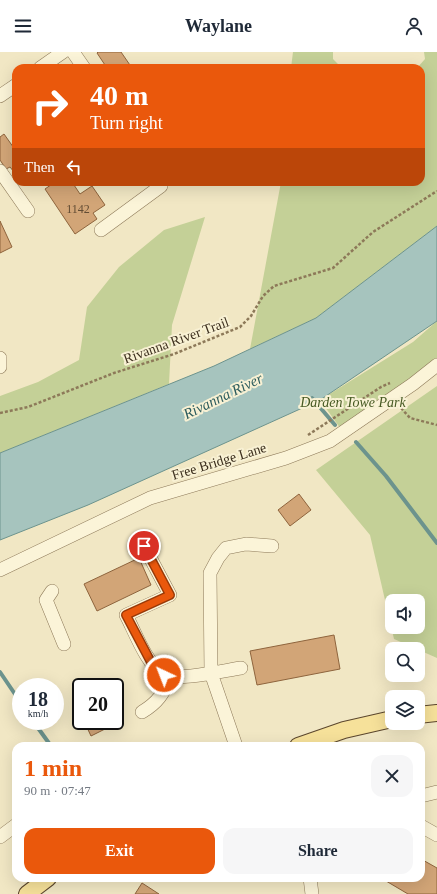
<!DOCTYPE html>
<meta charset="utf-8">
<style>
:root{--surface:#fff;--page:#f6f6f7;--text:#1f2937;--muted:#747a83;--accent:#ea580c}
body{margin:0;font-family:"Times New Roman",serif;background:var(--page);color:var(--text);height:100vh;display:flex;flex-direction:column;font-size:15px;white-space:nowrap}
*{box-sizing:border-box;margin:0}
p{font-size:13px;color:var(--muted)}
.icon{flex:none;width:22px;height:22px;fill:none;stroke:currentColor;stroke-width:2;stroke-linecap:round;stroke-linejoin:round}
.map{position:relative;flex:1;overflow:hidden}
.panel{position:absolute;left:12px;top:690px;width:413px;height:140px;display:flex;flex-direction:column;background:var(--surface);border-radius:12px;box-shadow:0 4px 16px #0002}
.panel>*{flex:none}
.hud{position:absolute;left:12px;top:12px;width:413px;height:122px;border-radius:12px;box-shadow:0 4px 16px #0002;background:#ea580c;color:#fff;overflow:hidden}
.buttons{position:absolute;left:385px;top:542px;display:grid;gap:8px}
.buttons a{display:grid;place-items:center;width:40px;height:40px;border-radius:8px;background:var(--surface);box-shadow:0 4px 16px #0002;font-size:20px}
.speed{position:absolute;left:12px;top:626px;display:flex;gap:8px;font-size:20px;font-weight:700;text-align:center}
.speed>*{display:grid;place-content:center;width:52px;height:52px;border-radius:50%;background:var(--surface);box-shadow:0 4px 16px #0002;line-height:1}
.speed small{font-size:10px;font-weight:400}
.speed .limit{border:2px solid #111;border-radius:6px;background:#fff;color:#111}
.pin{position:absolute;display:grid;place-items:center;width:34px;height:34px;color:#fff;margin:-17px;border:2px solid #fff;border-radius:50%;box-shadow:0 1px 4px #0007}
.me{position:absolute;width:44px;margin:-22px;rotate:317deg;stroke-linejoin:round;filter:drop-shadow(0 0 3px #0008)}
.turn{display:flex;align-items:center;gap:14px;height:84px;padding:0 12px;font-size:18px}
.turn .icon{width:52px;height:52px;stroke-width:2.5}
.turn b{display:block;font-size:28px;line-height:34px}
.then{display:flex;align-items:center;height:38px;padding:0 12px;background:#0003;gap:8px;font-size:15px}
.round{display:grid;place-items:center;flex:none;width:42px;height:42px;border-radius:12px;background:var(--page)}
.head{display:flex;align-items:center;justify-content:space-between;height:68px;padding:0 12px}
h1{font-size:24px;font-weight:700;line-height:30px;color:var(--accent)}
.button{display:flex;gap:8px;margin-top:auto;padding:8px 12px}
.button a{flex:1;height:46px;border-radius:12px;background:var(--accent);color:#fff;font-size:16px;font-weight:700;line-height:46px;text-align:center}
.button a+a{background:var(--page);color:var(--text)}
header{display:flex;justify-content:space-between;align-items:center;height:52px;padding:0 12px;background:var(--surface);font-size:18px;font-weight:700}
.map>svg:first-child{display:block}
.green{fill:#c4d097;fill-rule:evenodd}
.water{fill:#a6c4be;stroke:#6c938d}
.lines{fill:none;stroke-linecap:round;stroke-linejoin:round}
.stream{stroke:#6c938d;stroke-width:4}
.building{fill:#d2a577;stroke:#8e643d}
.minor-casing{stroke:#8d7959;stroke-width:14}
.major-casing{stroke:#5b462d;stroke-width:18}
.path{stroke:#8d7959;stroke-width:2.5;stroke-dasharray:3 2;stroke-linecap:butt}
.minor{stroke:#fbf4d8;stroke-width:13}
.major{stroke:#f6e19a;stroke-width:16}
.route-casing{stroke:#983908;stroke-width:10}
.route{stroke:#ea580c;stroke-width:7}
.labels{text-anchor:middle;stroke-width:4;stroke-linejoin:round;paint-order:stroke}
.number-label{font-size:12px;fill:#624c34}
.street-label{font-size:14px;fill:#3c2f1e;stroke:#f8f1d4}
.park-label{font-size:14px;font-style:italic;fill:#475a23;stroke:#f8f1d4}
.water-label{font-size:15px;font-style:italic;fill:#2c5c5d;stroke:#f8f1d4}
</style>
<header><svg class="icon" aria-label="menu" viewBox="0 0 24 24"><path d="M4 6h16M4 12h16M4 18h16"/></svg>Waylane<svg class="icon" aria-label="person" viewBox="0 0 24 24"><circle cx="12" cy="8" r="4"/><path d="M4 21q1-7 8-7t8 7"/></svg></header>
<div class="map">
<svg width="437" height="842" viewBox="0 0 437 842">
<rect width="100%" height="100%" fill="#f1e7c4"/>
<path class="green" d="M 293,0 L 333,0 L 333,7 L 342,16 L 291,16 Z
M 424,0 L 437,0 L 437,174 L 316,266 L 250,297 L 281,130 L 421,130 L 421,16 L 417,16 L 425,7 Z
M 205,165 L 172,273 L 169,332 L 0,401 L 0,344 L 38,330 L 79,308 L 87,255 L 119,215 L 164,178 Z
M 437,269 L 437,312 L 343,380 L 320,348 L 413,290 Z
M 437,334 L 437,606 L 394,587 L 370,483 L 316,418 ZM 392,549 L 418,549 L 418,575 L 392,575 Z"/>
<path class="water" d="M 437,174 L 437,269 L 320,348 L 88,453 L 0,488 L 0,401 L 214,314 L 316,266 Z"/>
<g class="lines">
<path class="stream" d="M 312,346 L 335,373
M 356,390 L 386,424 L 437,491
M 0,620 L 21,651
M 33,669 L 51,694"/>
</g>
<path class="building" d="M 98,0 L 121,0 L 132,16 L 107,16 L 97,1 Z
M 4,82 L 16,99 L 16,119 L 14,120 L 10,115 L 6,117 L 0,108 L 0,85 Z
M 55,130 L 72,130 L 80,142 L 92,134 L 105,153 L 93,161 L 97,167 L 75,182 L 45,137 Z
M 0,169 L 12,195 L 0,201 Z
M 299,442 L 311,458 L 290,474 L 278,458 Z
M 139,506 L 151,533 L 97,559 L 84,532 Z
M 334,583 L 340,617 L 257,633 L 250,599 Z
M 81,643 L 81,664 L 73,648 Z
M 84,669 L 109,669 L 107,676 L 91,684 Z
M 421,807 L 437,816 L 437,842 L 408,842 L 381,826 L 421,826 Z
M 142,831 L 159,842 L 135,842 Z"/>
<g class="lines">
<g class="minor-casing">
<path id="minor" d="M 73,0 L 84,16
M 40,16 L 63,0
M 0,44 L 16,33
M 0,119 L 28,159
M 101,178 L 161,134 L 158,130
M 0,306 L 0,315
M 144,494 L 170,543 L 126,563 C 135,580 147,613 163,622 C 175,630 226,618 241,616
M 0,518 L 150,446 L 286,406 L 330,389 L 413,332 L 437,313
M 52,539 L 46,548 L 64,592
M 142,660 C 157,651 164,642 170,624
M 236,694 L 211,621 L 210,521 L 218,506 L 226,496 L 246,492 L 272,494
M 421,744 L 437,740
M 421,774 L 437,783
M 0,785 L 16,773
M 310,826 L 312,842"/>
</g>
<g class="major-casing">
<path id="major" d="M 418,663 L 437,661
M 298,694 L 344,678 L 392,667
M 27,842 L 48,826"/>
</g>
<path class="path" d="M 401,356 L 410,366 L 437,373
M 0,361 L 28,355 L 114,321 L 174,302 L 240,275 L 251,264 L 263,244 L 274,234 L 333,216 L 373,180 L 437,139
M 308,383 L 381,335 L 390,331"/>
<use href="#minor" class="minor"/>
<use href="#major" class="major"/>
</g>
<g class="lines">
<g class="route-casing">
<path id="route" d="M 144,494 L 170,543 L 126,563 L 153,614 L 164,623"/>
</g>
<use href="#route" class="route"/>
</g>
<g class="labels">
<g class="number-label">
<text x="78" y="161">1142</text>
</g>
<g class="street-label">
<text transform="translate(176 288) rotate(-20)" y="5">Rivanna River Trail</text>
<text transform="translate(219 409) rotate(-17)" y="5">Free Bridge Lane</text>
</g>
<g class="park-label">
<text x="353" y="355">Darden Towe Park</text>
</g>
<g class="water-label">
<text transform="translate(223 344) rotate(-26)" y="5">Rivanna River</text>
</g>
</g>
</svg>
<div class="buttons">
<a><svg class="icon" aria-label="sound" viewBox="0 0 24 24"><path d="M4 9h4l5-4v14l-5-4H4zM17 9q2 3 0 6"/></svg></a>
<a><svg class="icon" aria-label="search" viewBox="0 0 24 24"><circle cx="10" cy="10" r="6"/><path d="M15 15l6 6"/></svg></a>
<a><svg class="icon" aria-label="layers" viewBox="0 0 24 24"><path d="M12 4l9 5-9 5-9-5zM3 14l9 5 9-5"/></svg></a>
</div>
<div class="speed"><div>18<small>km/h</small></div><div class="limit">20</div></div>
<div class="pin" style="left:144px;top:494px;background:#d93025"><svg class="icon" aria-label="arrive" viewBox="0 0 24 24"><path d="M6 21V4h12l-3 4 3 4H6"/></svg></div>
<svg class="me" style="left:164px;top:623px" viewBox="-20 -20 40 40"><circle r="17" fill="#ea580c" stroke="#fff" stroke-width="3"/><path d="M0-11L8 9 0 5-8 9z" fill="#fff"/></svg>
<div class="hud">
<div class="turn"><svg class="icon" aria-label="right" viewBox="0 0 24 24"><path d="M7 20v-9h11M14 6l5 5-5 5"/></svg><div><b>40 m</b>Turn right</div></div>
<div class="then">Then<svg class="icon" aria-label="left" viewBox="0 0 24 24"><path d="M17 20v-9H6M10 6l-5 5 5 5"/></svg></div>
</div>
<section class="panel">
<div class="head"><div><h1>1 min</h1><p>90 m · 07:47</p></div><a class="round"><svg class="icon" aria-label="close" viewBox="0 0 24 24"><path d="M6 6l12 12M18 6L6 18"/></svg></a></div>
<div class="button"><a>Exit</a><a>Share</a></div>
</section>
</div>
